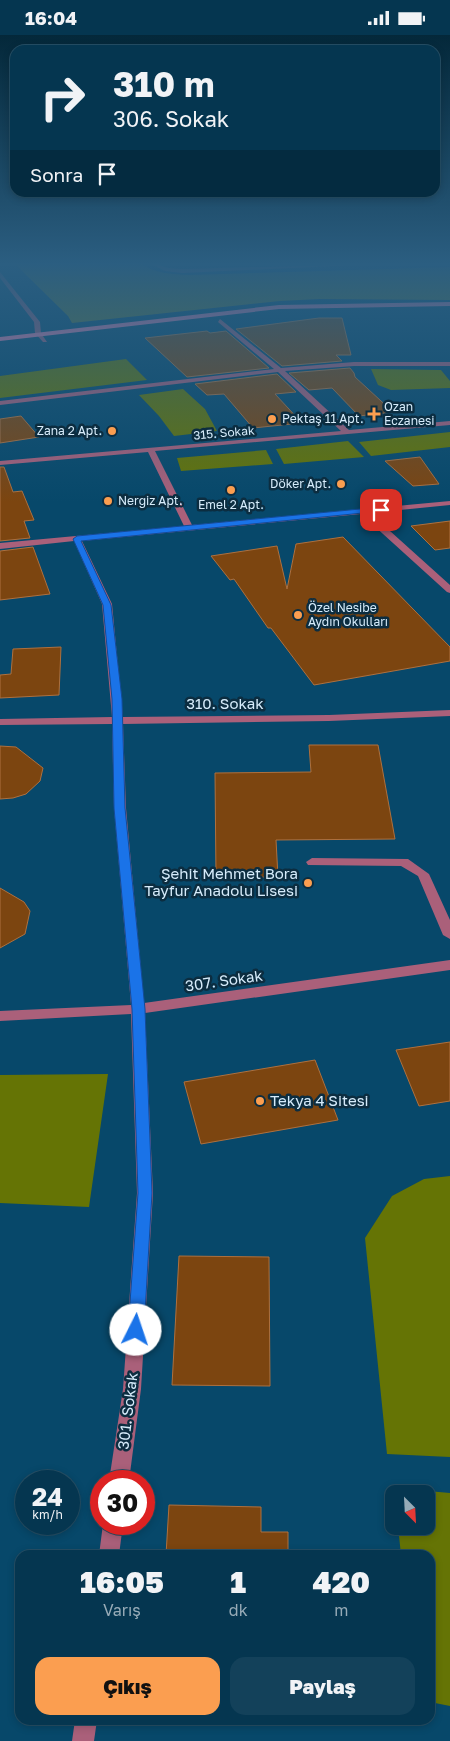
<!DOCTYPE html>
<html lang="tr">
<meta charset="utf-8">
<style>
:root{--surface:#053650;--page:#13415a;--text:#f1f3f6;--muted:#97abb7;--line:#265067;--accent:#fb9e50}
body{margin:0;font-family:"Golos Text",sans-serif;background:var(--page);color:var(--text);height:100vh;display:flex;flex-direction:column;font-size:19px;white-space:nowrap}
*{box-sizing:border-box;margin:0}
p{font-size:16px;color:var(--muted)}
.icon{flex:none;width:28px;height:28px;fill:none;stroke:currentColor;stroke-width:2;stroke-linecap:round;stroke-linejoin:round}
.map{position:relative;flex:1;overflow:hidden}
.sheet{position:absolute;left:15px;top:1515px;width:420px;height:175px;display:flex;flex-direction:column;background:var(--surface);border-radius:15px;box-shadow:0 2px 8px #0003,0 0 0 1px var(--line)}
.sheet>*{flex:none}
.hud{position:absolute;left:10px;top:10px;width:430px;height:152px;border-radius:15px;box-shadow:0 2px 8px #0003,0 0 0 1px var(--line);background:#053650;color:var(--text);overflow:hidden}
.needle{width:32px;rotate:156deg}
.tools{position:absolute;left:385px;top:1450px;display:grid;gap:10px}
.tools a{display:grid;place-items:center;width:50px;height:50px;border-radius:10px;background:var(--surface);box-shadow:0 2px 8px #0003,0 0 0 1px var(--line);font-size:25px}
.speed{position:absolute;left:15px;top:1435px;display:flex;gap:10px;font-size:25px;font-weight:700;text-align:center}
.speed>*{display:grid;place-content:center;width:65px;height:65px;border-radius:50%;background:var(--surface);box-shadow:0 2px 8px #0003,0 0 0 1px var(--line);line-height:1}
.speed small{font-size:12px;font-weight:400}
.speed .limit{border:8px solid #d22;background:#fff;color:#111}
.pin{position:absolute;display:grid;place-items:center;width:42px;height:42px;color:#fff;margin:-21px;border-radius:10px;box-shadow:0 2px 8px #0006}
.me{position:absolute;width:55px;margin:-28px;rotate:4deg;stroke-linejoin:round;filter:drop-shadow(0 0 4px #0008)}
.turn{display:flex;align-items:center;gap:18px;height:105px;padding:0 20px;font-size:22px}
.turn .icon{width:65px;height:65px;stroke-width:2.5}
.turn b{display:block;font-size:35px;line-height:42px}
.then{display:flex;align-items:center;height:48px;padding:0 20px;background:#0003;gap:10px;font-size:19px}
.eta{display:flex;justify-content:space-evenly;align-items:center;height:85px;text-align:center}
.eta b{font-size:30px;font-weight:800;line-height:35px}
.primary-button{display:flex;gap:10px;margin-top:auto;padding:10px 20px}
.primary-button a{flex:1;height:58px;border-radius:15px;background:var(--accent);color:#111;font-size:20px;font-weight:800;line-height:58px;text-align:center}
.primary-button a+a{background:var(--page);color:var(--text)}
.status{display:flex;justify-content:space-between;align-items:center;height:35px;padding:0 25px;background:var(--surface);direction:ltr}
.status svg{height:14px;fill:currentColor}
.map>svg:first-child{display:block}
.green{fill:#657405}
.forest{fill:#6a782f}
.building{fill:#7c4510;stroke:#ae703e}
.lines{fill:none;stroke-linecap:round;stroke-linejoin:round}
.minor{fill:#aa607a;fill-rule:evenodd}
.major{fill:#fc84af;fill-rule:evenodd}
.route{fill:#1a73e8;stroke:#114b97}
.poi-dot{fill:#fb9e50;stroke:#0c2d40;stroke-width:2}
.labels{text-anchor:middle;stroke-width:5;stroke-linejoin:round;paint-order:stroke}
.far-poi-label{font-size:12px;fill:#d6ecfb;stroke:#0c2d40;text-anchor:start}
.far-street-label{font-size:12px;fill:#d6ecfb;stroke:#0c2d40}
.street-label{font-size:15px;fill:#d6ecfb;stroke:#0c2d40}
.poi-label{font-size:15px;fill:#d6ecfb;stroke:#0c2d40;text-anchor:end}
</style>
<div class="status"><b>16:04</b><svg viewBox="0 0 49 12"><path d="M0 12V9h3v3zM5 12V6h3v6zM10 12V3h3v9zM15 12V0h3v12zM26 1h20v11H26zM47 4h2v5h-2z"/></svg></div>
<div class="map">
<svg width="450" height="1706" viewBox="0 0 450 1706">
<rect width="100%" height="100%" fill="#07486a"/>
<path class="green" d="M 126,324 L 147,345 L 0,363 L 0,341 Z
M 371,334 L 441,335 L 450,346 L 450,353 L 391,355 L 378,350 Z
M 183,354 L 205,374 L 217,396 L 174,401 L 159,381 L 139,360 Z
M 450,397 L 450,412 L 371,421 L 359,407 Z
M 348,406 L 364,422 L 284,429 L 276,414 Z
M 266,415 L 273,429 L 181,436 L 177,423 Z
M 108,1039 L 89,1172 L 0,1168 L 0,1040 Z
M 450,1141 L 450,1422 L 387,1419 L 365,1203 L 392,1161 L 424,1144 Z
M 394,1453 L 450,1458 L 450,1671 L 430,1667 L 430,1520 L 401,1520 L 398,1491 L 426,1491 L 426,1459 L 395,1459 Z"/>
<path class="forest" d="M 15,229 L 142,229 C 156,239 172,239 189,240 L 450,232 L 450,265 L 319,264 L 280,266 L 72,288 L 68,281 Z"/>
<path class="building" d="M 319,283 L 342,283 L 351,320 L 336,320 L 342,326 L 282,331 L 236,294 Z
M 207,296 L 210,298 L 226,296 L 269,333 L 187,342 L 145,303 Z
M 350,333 L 354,338 L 355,342 L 393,377 L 359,381 L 332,353 L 309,355 L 289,338 Z
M 277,339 L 296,357 L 275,359 L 302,388 L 253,393 L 224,359 L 207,360 L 195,349 Z
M 21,381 L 39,402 L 0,408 L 0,384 Z
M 420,422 L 439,449 L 413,451 L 385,426 Z
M 0,432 L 4,432 L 13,457 L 22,456 L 34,485 L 24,486 L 30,503 L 0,506 Z
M 450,486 L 450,513 L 435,515 L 411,491 Z
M 343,502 L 450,612 L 450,626 L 314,650 L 271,593 L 268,593 L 234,544 L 230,545 L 211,521 L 277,511 L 287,554 L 296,509 Z
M 33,512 L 50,559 L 0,565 L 0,516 Z
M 61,612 L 59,660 L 0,663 L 0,640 L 11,639 L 13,614 Z
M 309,710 L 378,710 L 395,804 L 276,805 L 278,842 L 216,842 L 215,738 L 311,737 Z
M 0,711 L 16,712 L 43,733 L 40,746 L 26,759 L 13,763 L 0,764 Z
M 0,853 L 24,867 L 30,876 L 25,899 L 0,913 Z
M 450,1007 L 450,1066 L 419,1071 L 396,1015 Z
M 315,1025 L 338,1085 L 201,1109 L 184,1047 Z
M 179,1221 L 269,1222 L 270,1351 L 172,1350 Z
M 169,1470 L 261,1472 L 261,1497 L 288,1497 L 288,1520 L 166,1520 Z"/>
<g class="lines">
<path class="minor" d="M 151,229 L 157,229 L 168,233 L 182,234 L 377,229 L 182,238 L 165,236 Z
M 0,237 L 40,287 L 41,298 L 47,307 L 43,307 L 35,298 L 34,287 L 0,243 Z
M 220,284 L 281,333 L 354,327 L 450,327 L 450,331 L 354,331 L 285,336 L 349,395 L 450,386 L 450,390 L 155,416 L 192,490 L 450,466 L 450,470 L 370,478 L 450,550 L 450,558 L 447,557 L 361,479 L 82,506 L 112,569 L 123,682 L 329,680 L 450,675 L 450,681 L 329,686 L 123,689 L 126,773 L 144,968 L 450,925 L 450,935 L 145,978 L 153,1158 L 141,1354 L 129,1446 L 109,1446 L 123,1354 L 137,1158 L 131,979 L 0,986 L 0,976 L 131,970 L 114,773 L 112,689 L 0,690 L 0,684 L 112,682 L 102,569 L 74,506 L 0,514 L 0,508 L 184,491 L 148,417 L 0,430 L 0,426 L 341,396 L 278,337 L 0,370 L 0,366 L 274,334 L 218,287 Z
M 312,823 L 408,824 L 429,839 L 450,885 L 450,904 L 443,900 L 418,841 L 401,831 L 308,830 L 306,827 Z
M 103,1489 L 123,1489 L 119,1520 L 99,1520 Z
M 75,1685 L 97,1685 L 94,1706 L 72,1706 Z"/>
<path class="major" d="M 450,267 L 450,271 L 279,274 L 0,306 L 0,302 L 279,270 Z"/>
</g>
<linearGradient id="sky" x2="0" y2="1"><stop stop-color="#04283a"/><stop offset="0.49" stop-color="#2b5e81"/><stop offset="1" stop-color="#2b5e81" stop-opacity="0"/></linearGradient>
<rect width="450" height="467" fill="url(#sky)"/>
<path class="route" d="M 381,472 L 384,475 L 383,476 L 81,506 L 111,570 L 122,664 L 125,773 L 145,974 L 152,1158 L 144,1295 L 142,1300 L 136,1302 L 130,1300 L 128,1295 L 138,1158 L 132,974 L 114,773 L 112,664 L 103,570 L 73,504 L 77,501 Z"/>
<g class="poi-dot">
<path d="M371.5 371.5h5v5h5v5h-5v5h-5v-5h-5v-5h5z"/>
<circle cx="272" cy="384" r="5"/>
<circle cx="112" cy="396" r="5"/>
<circle cx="341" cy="449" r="5"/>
<circle cx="231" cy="455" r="5"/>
<circle cx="108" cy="466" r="5"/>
<circle cx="298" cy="580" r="5"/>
<circle cx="308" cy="848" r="5"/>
<circle cx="260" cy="1066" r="5"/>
</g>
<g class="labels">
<g class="far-poi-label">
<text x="384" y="376">Ozan<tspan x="384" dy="14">Eczanesi</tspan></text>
<text x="282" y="388">Pektaş 11 Apt.</text>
<text x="102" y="400" text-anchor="end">Zana 2 Apt.</text>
<text x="331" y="453" text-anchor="end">Döker Apt.</text>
<text x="118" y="470">Nergiz Apt.</text>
<text x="231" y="474" text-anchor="middle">Emel 2 Apt.</text>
<text x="308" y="577">Özel Nesibe<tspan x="308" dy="14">Aydın Okulları</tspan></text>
</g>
<g class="far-street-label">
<text transform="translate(224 398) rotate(-5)" y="4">315. Sokak</text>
</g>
<g class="street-label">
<text x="225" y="674">310. Sokak</text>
<text transform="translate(224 946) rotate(-8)" y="5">307. Sokak</text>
<text transform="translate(128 1376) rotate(-83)" y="5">301. Sokak</text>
</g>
<g class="poi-label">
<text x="298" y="844">Şehit Mehmet Bora<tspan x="298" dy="17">Tayfur Anadolu Lisesi</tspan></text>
<text x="270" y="1071" text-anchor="start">Tekya 4 Sitesi</text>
</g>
</g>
</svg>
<div class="tools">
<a><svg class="needle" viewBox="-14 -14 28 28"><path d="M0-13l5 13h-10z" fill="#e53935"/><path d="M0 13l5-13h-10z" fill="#97abb7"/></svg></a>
</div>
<div class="speed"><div>24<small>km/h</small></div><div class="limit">30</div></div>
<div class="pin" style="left:381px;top:475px;background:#d93025"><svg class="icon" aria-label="arrive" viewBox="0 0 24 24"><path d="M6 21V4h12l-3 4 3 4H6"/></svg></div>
<svg class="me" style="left:136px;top:1295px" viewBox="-20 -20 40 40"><circle r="19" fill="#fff"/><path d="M0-13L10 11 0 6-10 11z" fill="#1a73e8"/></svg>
<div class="hud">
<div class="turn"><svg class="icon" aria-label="right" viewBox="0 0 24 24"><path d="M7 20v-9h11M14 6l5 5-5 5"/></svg><div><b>310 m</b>306. Sokak</div></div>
<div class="then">Sonra<svg class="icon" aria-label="arrive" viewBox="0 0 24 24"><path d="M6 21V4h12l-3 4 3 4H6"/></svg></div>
</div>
<section class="sheet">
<div class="eta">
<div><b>16:05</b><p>Varış</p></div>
<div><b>1</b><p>dk</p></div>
<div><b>420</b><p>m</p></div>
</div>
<div class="primary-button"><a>Çıkış</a><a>Paylaş</a></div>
</section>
</div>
